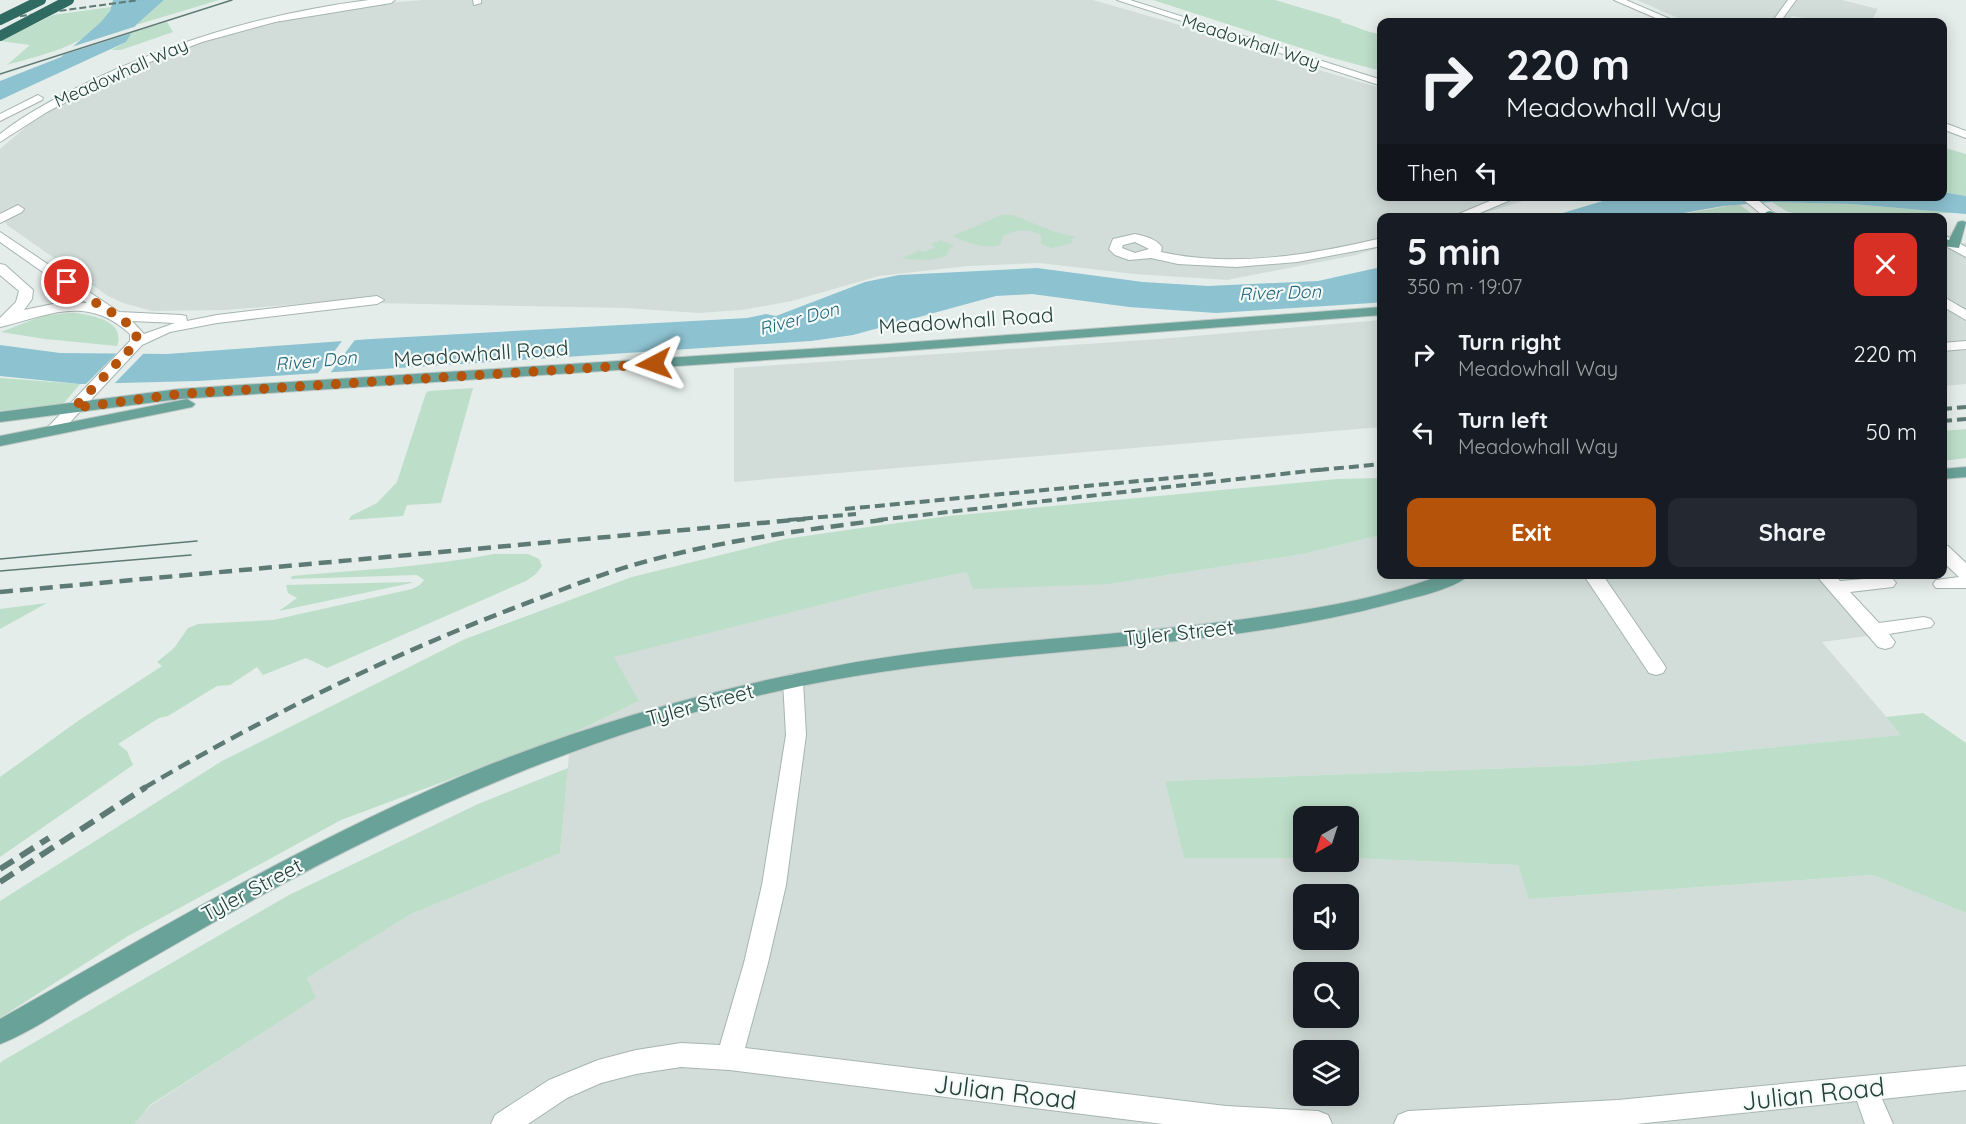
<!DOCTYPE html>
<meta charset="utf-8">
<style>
:root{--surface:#171b24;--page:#242831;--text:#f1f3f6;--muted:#9ea1a6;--accent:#b45309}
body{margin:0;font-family:Quicksand,sans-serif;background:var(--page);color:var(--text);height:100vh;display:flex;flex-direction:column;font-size:22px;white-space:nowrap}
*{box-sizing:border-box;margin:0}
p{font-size:20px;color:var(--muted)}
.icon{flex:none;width:33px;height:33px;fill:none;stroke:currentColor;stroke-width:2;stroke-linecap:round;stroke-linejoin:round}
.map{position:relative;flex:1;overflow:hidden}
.details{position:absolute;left:1377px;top:213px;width:570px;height:366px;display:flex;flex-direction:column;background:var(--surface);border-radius:12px;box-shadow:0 3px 15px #0003}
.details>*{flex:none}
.guide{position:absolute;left:1377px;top:18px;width:570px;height:183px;border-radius:12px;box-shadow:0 3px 15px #0003;background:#171b24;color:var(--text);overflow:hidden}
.needle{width:39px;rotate:219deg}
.controls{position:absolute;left:1293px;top:806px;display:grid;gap:12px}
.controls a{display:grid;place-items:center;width:66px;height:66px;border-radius:12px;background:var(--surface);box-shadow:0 3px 15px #0003;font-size:30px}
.pin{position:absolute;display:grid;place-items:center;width:51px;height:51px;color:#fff;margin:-26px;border:3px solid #fff;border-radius:50%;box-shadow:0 2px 6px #0007}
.me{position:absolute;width:66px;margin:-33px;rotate:266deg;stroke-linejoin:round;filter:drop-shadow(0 0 4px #0008)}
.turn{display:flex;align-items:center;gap:21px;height:126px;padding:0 30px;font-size:27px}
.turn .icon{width:78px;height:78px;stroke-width:2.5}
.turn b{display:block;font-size:42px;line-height:51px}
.then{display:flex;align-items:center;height:57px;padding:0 30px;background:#0003;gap:12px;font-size:22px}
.round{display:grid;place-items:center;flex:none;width:63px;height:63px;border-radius:12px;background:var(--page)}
.headline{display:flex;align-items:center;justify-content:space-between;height:102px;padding:0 30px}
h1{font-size:36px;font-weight:700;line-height:45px}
.button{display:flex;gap:12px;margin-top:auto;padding:12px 30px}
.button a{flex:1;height:69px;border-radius:12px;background:var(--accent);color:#fff;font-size:24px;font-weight:700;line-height:69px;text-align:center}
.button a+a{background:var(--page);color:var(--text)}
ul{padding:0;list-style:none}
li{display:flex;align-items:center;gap:18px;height:78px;padding:0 30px}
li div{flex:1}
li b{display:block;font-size:22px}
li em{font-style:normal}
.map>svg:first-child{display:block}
.built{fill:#d2ddd9;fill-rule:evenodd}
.green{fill:#bddec8}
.water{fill:#8dc2d1}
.pier{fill:#e4edea}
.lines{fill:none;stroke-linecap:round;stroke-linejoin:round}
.minor-casing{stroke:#a6b5b1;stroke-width:2}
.major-casing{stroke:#c1c9c8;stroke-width:2}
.minor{fill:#fff;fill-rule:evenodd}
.major{fill:#69a298;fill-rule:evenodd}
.tram{stroke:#5e7a75;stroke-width:1.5}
.rail-far3{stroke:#5e7a75;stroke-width:2;stroke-dasharray:7 3;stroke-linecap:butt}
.rail-far2{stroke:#5e7a75;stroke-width:4;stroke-dasharray:10 5;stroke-linecap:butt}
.rail-far1{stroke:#5e7a75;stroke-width:4.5;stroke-dasharray:13 7;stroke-linecap:butt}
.rail{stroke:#5e7a75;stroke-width:6;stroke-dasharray:16 8;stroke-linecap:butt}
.highway-bridge-casing{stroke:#c1c9c8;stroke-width:10;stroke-linecap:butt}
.highway-bridge{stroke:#2f6b63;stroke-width:10}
.route{stroke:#b45309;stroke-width:10;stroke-dasharray:0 18}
.labels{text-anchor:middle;stroke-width:4.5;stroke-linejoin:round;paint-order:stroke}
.far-street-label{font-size:18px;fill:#233f39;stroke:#f4faf7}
.far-water-label{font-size:18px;font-style:italic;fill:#1e647a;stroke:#f4faf7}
.street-label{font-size:21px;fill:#233f39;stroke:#f4faf7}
.near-street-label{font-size:26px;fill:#233f39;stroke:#f4faf7}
</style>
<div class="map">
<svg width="1966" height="1124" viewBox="0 0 1966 1124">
<rect width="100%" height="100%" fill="#e4edea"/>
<path class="built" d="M 423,0 L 1093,0 L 1187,27 L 1230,44 L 1381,88 L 1382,196 L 1537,197 L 1471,217 L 1382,218 L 1381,247 L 1356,255 L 1227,280 L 1134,274 L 1039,263 L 968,266 L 879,276 L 792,301 L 742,310 L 699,313 L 626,308 L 324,302 L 225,310 L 152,311 L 123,303 L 108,296 L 7,225 L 0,215 L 0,149 L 34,120 L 59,105 L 192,44 L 278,20 L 385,3 Z
M 1637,0 L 1842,0 L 1878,9 L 1871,22 L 1833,22 L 1792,16 L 1787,22 L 1687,22 Z
M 1966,243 L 1966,384 L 1943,386 L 1942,245 Z
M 1381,320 L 1381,427 L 734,482 L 734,368 L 1159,339 Z
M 1381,535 L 1382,574 L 1822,575 L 1875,635 L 1822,642 L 1902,735 L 1590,765 L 1165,781 L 1184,857 L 1303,858 L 1304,861 L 1348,861 L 1349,858 L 1518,865 L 1530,899 L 1873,875 L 1966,913 L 1966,1124 L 135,1124 L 150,1106 L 315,998 L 307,978 L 411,914 L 560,853 L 571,734 L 639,701 L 613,657 L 876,591 L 967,572 L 1110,584 L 1303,554 ZM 1304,894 L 1348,894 L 1348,939 L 1304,939 ZM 1304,972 L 1348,972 L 1348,1017 L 1304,1017 ZM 1304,1050 L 1348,1050 L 1348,1095 L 1304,1095 Z"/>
<path class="green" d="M 164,0 L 219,0 L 136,25 Z
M 1153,0 L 1275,0 L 1342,20 L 1340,22 C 1355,25 1369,34 1381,34 L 1381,71 L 1329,57 Z
M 111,7 C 99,44 40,55 7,65 L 30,45 L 0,41 L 53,15 Z
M 167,22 L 173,32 L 121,50 L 111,50 L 126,42 L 130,33 Z
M 1942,147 L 1966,154 L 1966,196 L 1943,192 Z
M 1772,202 L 1853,204 L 1956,213 L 1806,217 L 1786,211 Z
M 1739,204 L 1751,213 L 1751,218 L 1661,218 Z
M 1001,215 L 1013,215 L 1055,232 L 1076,237 L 1071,239 L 1072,243 L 1052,248 L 1041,244 L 1041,235 C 1028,229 1015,229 1003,236 L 1000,245 C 986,250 965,242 953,236 Z
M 941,240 L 954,246 L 949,249 L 946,256 L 929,260 L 901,259 L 919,250 L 924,252 L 936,247 L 931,244 Z
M 74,313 C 93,315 126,321 117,346 L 45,339 L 1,332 L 45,315 Z
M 0,378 L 80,384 L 63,404 L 0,411 Z
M 473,388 L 441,503 L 407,505 L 403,516 L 349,520 L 351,516 L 377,503 L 397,482 L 426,393 L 429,391 Z
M 1966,429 L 1966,458 L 1943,461 L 1943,431 Z
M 1381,478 L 1381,535 L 1303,554 L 1110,584 L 973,589 L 967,572 L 876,591 L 614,657 L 639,701 L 571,734 L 341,820 L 128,936 L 0,1018 L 0,901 L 222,761 L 465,639 L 632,577 L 785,539 L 854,529 L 949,516 L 1337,479 Z
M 494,554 L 528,554 L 539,559 L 542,566 L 536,574 L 526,581 L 327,668 L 306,658 L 263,675 L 257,667 L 230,685 L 217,686 L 168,716 L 159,718 L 118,744 L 127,751 L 133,765 L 0,857 L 0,777 L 78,721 L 162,666 L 157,662 L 174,648 L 188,628 L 198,624 L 273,620 L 412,589 L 420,585 L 424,580 L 417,575 L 291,579 L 292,576 C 360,570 426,567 494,554 Z
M 413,582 L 411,583 L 279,611 L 297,598 L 288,593 L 286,585 Z
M 47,603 L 0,629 L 0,609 Z
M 1923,713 L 1966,743 L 1966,913 L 1873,875 L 1529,899 L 1518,865 L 1349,858 L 1348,816 L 1304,816 L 1303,858 L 1184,858 L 1165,781 L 1590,765 L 1901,735 L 1886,717 Z
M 568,768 L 560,853 L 411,914 L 307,978 L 316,998 L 150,1105 L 135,1124 L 0,1124 L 0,1063 L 4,1060 L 289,895 L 478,804 Z"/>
<path class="water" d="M 113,0 L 164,0 L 136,25 L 126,42 L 0,100 L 0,81 L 61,57 L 101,22 L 110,11 Z
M 1943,192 L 1966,196 L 1966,214 L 1853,204 L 1772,202 L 1723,206 L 1661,217 L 1546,218 L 1616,197 L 1942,196 Z
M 1381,267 L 1381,302 L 1372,303 L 1216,313 L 1129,307 L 1032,294 L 996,296 L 853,335 L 811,341 L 198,381 L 80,384 L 0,376 L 0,345 L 60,353 L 167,354 L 371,339 L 747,318 L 766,314 L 776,316 L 865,282 L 899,275 L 1037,268 L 1143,282 L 1208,286 L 1318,281 Z"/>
<path class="pier" d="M 140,25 L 135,32 L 47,60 L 65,49 Z
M 345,337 L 357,337 L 328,376 L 315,377 Z
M 119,351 L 146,351 L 112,386 L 83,387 Z"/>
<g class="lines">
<g class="minor-casing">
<path id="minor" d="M 369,0 L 395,0 L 391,3 L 275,22 L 202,42 L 129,70 L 94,87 L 47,112 L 0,142 L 0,134 C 29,111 62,95 95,79 C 182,38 274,12 369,0 Z
M 473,0 L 481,0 L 481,3 L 474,5 Z
M 1117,0 L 1130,0 L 1382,80 L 1382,86 Z
M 1614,0 L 1626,0 L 1677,22 L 1665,22 Z
M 1788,0 L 1796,0 L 1780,22 L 1772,22 Z
M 38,95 L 43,98 L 42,100 L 0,121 L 0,114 Z
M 1942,122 L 1966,131 L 1966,138 L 1942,129 Z
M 1502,196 L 1520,196 L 1468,218 L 1449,218 Z
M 1739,196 L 1753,196 L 1780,218 L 1766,218 Z
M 18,205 L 24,209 L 22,212 L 0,223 L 0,214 Z
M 0,232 L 119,312 L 181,315 L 186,316 L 187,321 L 217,315 L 377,296 L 384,300 L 377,304 L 217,323 L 170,332 L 142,345 L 60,433 L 48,433 L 46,430 L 48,427 L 130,341 L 130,334 C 87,294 49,315 0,327 L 0,318 L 16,302 L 19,291 L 0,275 L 0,264 L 5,265 L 33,290 L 32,299 L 24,310 L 53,304 L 87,303 L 0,242 ZM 132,321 L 175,323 L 144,334 Z
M 1135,234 C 1146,237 1155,238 1162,247 L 1161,252 C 1234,268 1310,255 1382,238 L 1382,246 L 1297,262 L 1236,267 L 1178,264 L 1151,258 L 1129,260 L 1115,255 L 1109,249 L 1113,239 ZM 1135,242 L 1149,249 L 1135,253 L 1122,248 L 1123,245 Z
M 1942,234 L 1966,247 L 1966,257 L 1942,244 Z
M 1942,296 L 1966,310 L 1966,320 L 1942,306 Z
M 1966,341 L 1966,349 L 1942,351 L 1942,343 Z
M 1942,545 L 1948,546 L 1966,563 L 1966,588 L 1936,588 L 1933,584 L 1936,580 L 1959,577 L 1942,561 Z
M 1583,574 L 1602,574 L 1663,663 L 1666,668 L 1663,673 L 1656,675 L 1649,673 Z
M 1815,574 L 1835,574 L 1840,581 L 1887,577 L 1893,579 L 1896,583 L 1893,587 L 1850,592 L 1879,623 L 1924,617 L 1931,619 L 1934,623 L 1931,627 L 1889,634 L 1895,642 L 1892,647 L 1885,649 L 1878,647 Z
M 793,674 L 800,676 L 803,681 L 806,735 L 786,885 L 768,963 L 745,1048 L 1226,1106 L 1318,1111 L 1328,1115 L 1332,1124 L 1163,1124 L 729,1070 L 681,1067 L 636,1074 L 601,1083 L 567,1098 L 528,1124 L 491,1124 L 495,1115 L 549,1080 L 598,1060 L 636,1050 L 681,1043 L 720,1045 L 744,963 L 762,885 L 786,735 L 783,681 L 786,676 Z
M 1966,1066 L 1966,1090 L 1882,1099 L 1893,1124 L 1865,1124 L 1857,1101 L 1636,1124 L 1394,1124 L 1398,1115 L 1408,1111 L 1618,1100 Z"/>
</g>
<g class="major-casing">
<path id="major" d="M 1770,211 L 1786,218 L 1764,218 L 1766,212 Z
M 1962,221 L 1966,222 L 1959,248 L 1942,246 L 1942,238 L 1949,240 L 1958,222 Z
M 1382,307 L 1382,315 L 888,352 L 179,399 L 0,422 L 0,412 L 179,389 L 888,344 Z
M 187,399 L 195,404 L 192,407 L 0,446 L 0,436 Z
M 1966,467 L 1966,477 L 1942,479 L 1942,469 Z
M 1444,574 L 1471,574 C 1451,591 1415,597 1390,604 C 1211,652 1021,646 838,679 C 630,716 437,799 253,900 C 198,931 144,962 89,994 C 60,1011 31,1032 0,1044 L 0,1019 C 160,929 319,833 491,764 C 600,721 714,689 830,667 C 973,639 1120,638 1265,616 C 1325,607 1386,597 1444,574 Z"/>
</g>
<use href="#minor" class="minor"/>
<use href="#major" class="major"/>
<path class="tram" d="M 0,74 L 232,0
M 0,559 L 197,541
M 0,571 L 191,555"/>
<path class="rail-far3" d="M 0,19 L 139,0"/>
<path class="rail-far2" d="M 1942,409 L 1966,407
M 1942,421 L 1966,419
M 1319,470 L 1382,464
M 845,509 L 1213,474
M 788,520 L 856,514
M 878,520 L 1326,469"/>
<path class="rail-far1" d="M 0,592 L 805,519
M 144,788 C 264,717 388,656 519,606 C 556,592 593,577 630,566 C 715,541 803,530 890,519"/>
<path class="rail" d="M 0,869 L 49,838
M 0,882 L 146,787"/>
<g class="highway-bridge-casing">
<path id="highway-bridge" d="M 0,20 L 41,0
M 0,36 L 69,0"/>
</g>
<use href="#highway-bridge" class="highway-bridge"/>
</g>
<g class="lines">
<path class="route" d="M 67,282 L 106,310 L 120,316 L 136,333 L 137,342 L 74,408 L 179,394 L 654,364"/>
</g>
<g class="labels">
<g class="far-street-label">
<text transform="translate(1251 42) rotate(18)" y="6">Meadowhall Way</text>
<text transform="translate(121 73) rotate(-24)" y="6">Meadowhall Way</text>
</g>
<g class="far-water-label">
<text transform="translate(1280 293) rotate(-2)" y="6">River Don</text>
<text transform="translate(799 319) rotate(-15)" y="6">River Don</text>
<text transform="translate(316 361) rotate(-5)" y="6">River Don</text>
</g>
<g class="street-label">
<text transform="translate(966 321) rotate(-4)" y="7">Meadowhall Road</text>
<text transform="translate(481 354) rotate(-4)" y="7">Meadowhall Road</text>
<text transform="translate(1179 633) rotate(-6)" y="7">Tyler Street</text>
<text transform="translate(700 705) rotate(-15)" y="7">Tyler Street</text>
<text transform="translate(252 890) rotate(-28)" y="7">Tyler Street</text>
</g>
<g class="near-street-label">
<text transform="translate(1005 1092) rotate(7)" y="9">Julian Road</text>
<text transform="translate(1813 1094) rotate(-6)" y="9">Julian Road</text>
</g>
</g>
</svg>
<div class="controls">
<a><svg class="needle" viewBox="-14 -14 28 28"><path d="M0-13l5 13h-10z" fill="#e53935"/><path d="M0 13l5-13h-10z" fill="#9ea1a6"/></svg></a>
<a><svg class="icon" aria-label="sound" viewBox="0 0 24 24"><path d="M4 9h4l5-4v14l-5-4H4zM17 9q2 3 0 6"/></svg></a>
<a><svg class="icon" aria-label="search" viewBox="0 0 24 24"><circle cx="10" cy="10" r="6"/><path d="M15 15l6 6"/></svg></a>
<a><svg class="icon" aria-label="layers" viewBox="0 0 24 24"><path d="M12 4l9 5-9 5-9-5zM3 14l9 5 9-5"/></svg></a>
</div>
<div class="pin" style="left:67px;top:282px;background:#d93025"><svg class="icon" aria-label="arrive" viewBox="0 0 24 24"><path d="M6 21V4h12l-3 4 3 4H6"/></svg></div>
<svg class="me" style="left:654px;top:364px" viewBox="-20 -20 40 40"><path d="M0-17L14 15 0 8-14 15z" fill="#b45309" stroke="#fff" stroke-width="4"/></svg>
<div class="guide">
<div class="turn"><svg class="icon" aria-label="right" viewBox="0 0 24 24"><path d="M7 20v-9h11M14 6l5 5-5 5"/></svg><div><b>220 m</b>Meadowhall Way</div></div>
<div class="then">Then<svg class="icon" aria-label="left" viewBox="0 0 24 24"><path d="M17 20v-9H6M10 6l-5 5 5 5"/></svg></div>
</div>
<section class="details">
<div class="headline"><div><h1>5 min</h1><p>350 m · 19:07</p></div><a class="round" style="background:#d93025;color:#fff"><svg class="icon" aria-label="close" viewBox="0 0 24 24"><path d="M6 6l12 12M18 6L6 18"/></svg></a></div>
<ul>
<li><svg class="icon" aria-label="right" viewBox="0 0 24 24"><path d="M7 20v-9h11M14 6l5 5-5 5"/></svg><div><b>Turn right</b><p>Meadowhall Way</p></div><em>220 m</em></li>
<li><svg class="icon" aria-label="left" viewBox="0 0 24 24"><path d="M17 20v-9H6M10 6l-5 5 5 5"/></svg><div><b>Turn left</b><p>Meadowhall Way</p></div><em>50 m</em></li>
</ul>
<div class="button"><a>Exit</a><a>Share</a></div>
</section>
</div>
